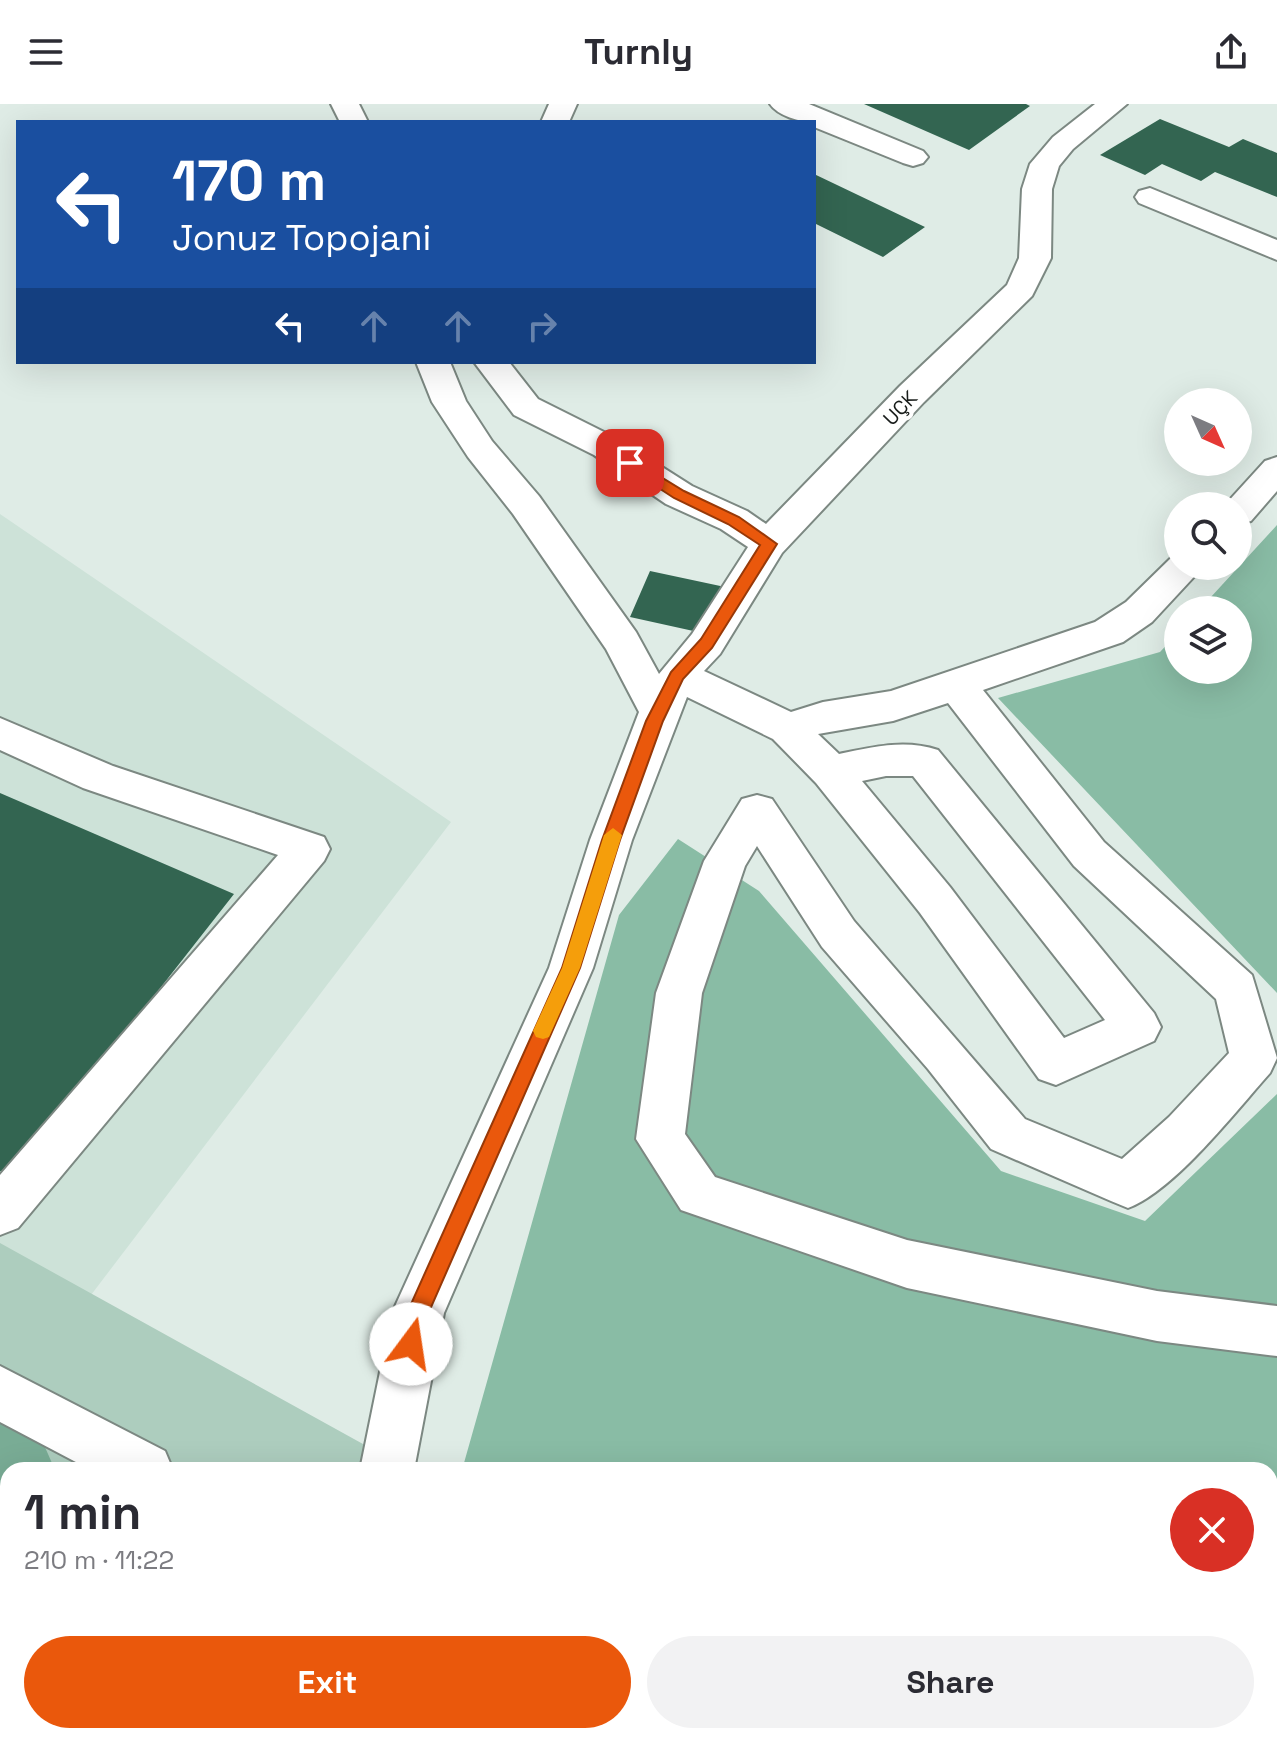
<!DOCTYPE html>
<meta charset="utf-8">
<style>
:root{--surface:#fff;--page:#f2f2f3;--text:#2b2b33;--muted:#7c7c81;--accent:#ea580c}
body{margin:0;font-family:"Space Grotesk",sans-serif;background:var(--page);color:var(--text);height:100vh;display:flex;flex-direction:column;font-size:30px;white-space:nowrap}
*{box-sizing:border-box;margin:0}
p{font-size:26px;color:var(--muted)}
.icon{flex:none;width:44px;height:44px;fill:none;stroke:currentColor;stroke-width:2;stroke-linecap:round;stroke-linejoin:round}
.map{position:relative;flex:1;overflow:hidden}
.sheet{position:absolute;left:0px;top:1358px;width:1278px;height:282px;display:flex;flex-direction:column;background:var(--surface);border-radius:24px 24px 0 0;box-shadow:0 8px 32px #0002}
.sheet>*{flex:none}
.hud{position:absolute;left:16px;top:16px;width:800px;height:244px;border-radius:0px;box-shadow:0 8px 32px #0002;background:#1a4fa0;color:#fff;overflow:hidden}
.needle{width:52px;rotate:135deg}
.controls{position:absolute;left:1164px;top:284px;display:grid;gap:16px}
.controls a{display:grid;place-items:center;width:88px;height:88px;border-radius:50%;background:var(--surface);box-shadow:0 8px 32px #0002;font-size:40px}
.pin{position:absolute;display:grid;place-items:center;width:68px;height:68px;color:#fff;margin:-34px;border-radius:16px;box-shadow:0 4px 12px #0006}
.me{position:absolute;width:88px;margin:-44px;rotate:14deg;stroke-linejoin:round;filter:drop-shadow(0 0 6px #0008)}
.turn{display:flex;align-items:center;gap:28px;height:168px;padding:0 24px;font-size:36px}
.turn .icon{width:104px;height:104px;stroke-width:2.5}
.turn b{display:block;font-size:56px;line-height:68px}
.lanes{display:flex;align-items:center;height:76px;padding:0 24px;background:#0003;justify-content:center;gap:40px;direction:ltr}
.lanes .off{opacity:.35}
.round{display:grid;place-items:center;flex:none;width:84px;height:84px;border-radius:42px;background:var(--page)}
.headline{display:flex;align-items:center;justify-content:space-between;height:136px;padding:0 24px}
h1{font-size:48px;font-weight:700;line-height:60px}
.button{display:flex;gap:16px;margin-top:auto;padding:16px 24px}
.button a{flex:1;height:92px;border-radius:48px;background:var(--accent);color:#fff;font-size:32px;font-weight:700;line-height:92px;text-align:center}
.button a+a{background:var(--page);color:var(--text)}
header{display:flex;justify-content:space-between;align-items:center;height:104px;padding:0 24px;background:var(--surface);font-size:36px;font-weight:700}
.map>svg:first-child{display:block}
.built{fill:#cde2d8}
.green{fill:#adcdbe}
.forest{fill:#89bca5}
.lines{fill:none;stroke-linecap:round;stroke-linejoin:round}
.canal{fill:#79ac95;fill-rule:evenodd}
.river{fill:#79ac95;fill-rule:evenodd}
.building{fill:#336551}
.minor-casing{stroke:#7c8882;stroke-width:4}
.path{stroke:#9aa49f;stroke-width:6;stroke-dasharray:10 5;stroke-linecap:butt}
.minor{fill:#fff;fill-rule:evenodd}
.route{fill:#ea580c;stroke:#983908;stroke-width:2}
.slow{fill:#f59e0b}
.labels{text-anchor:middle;stroke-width:8;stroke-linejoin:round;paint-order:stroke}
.far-street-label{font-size:20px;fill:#191d1b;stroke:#fff}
</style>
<header><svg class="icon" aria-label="menu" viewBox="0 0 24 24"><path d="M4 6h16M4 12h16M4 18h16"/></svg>Turnly<svg class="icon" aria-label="share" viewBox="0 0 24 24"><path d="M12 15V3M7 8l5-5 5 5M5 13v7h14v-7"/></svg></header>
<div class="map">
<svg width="1277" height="1639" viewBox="0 0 1277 1639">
<rect width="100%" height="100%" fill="#dfece6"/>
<path class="built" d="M 0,410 L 451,718 L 56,1237 L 0,1205 Z"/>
<path class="green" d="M 0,1139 L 410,1366 L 8,1366 L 8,1632 L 889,1632 L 902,1639 L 0,1639 Z"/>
<path class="forest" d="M 1277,421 L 1277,889 L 998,594 L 1160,548 L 1178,529 L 1178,566 L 1238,566 L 1238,506 L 1199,506 Z
M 678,735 L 759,787 L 1001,1067 L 1145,1117 L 1277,990 L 1277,1639 L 686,1639 L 675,1632 L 1270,1632 L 1270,1366 L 462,1366 L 619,811 Z"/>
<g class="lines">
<path class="canal" d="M 405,1632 L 473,1632 L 476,1639 L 408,1639 Z"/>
<path class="river" d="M 0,1315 L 41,1334 L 55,1366 L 8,1366 L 8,1411 L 0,1408 Z"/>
</g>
<path class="building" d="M 864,0 L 1026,0 L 1030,2 L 969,46 Z
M 1160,15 L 1229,43 L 1243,35 L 1277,49 L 1277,93 L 1215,68 L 1201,77 L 1162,60 L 1145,71 L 1100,51 Z
M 814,70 L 925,123 L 883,153 L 814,119 Z
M 650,467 L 725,483 L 707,530 L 630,513 Z
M 0,689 L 234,790 L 12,1073 L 0,1067 Z"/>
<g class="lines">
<g class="minor-casing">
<path id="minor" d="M 331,0 L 359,0 L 368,18 L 340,18 Z
M 549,0 L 577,0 L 569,18 L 541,18 Z
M 770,0 L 809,0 L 923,47 L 928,53 L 923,59 L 913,62 L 903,59 L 814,23 L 814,18 C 800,18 778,12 770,0 Z
M 1095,0 L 1127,0 L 1073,45 L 1059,62 L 1052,85 L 1051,154 L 1032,192 L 924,298 L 782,449 L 720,550 L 704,567 L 791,608 L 823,598 L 891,587 L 1095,518 L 1126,498 L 1172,453 L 1178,451 L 1178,462 L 1204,462 L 1152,518 L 1123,538 L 983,586 L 1104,738 L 1252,871 L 1277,954 L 1270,969 C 1235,1008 1175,1086 1128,1104 L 1111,1097 L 991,1045 L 928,965 L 822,843 L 757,742 L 745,762 L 702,889 L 685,1030 L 715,1073 L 907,1136 L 1157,1187 L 1277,1202 L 1277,1252 L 1157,1237 L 907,1184 L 681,1106 L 636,1035 L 656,889 L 704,757 L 742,695 L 757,691 L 772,695 L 854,817 L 1025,1015 L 1122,1055 L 1169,1013 L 1229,949 L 1216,895 L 1074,762 L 948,599 L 893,617 L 818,630 L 839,650 C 873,643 905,635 938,646 L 1154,909 L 1161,923 L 1154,937 L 1056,981 L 1039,975 L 920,809 L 816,679 L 773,635 L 687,593 L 632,736 L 593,864 L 444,1209 L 414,1366 L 360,1366 L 392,1209 L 549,864 L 590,736 L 639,608 L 606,545 L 513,410 L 468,353 L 432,298 L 416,258 L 450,258 L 466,297 L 492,337 L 539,392 L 636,528 L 659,570 L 692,530 L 748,443 L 721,425 L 666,400 L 594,351 L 514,311 L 474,258 L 509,258 L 538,295 L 618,335 L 692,382 L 747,407 L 766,420 L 900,282 L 1007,181 L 1019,154 L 1022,85 L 1030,60 L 1053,33 ZM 886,672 L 913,672 L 1105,916 L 1064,934 L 950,783 L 862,677 Z
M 1150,84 L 1277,136 L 1277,156 L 1139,99 L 1135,93 L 1139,87 Z
M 1277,353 L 1277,387 L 1251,417 L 1238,420 L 1238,402 L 1224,402 L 1265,357 Z
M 0,614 L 113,662 L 324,733 L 330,745 L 324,757 L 18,1124 L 0,1131 L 0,1071 L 278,751 L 83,684 L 0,646 Z
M 0,1262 L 165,1347 L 173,1366 L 91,1366 L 0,1318 Z
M 330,1632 L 425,1632 L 427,1639 L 328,1639 Z"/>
</g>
<path class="path" d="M 566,1632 L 575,1639"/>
<use href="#minor" class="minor"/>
</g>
<path class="route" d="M 630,354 L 684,387 L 739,413 L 777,440 L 712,544 L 683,575 L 663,617 L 620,736 L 580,864 L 428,1210 L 419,1248 L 411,1251 L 404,1248 L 401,1240 L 407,1209 L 562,864 L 602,736 L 646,617 L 671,568 L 701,535 L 760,441 L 728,420 L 674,394 L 625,362 L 625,356 Z"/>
<path class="slow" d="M 613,724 L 622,731 L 580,864 L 549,933 L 543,935 L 536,933 L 533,927 L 562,864 L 604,731 Z"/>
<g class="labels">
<g class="far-street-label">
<text transform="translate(900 304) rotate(-46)" y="7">UÇK</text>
</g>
</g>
</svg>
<div class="controls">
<a><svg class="needle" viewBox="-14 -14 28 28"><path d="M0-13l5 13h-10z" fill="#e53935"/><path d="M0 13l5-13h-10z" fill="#7c7c81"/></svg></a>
<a><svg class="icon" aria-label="search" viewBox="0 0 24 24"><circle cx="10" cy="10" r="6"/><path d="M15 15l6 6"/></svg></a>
<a><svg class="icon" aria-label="layers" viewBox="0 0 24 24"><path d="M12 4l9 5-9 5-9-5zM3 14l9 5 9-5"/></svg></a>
</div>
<div class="pin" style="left:630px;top:359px;background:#d93025"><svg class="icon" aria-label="arrive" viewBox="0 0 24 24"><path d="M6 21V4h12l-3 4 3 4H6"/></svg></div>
<svg class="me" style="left:411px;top:1240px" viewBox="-20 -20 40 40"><circle r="19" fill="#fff"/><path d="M0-13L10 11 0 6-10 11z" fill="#ea580c"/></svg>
<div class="hud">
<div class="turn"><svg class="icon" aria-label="left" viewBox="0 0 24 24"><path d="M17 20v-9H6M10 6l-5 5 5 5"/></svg><div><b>170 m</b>Jonuz Topojani</div></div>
<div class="lanes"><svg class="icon" aria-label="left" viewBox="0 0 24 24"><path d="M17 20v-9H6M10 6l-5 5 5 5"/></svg><svg class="icon off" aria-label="ahead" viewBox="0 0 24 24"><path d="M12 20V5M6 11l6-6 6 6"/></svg><svg class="icon off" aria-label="ahead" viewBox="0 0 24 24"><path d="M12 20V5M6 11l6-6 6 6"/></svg><svg class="icon off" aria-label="right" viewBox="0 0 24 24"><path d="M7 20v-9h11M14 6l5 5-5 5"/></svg></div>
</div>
<section class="sheet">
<div class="headline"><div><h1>1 min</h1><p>210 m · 11:22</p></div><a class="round" style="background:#d93025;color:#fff"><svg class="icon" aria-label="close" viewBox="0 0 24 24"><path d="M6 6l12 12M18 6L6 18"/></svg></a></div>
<div class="button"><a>Exit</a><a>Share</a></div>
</section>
</div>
